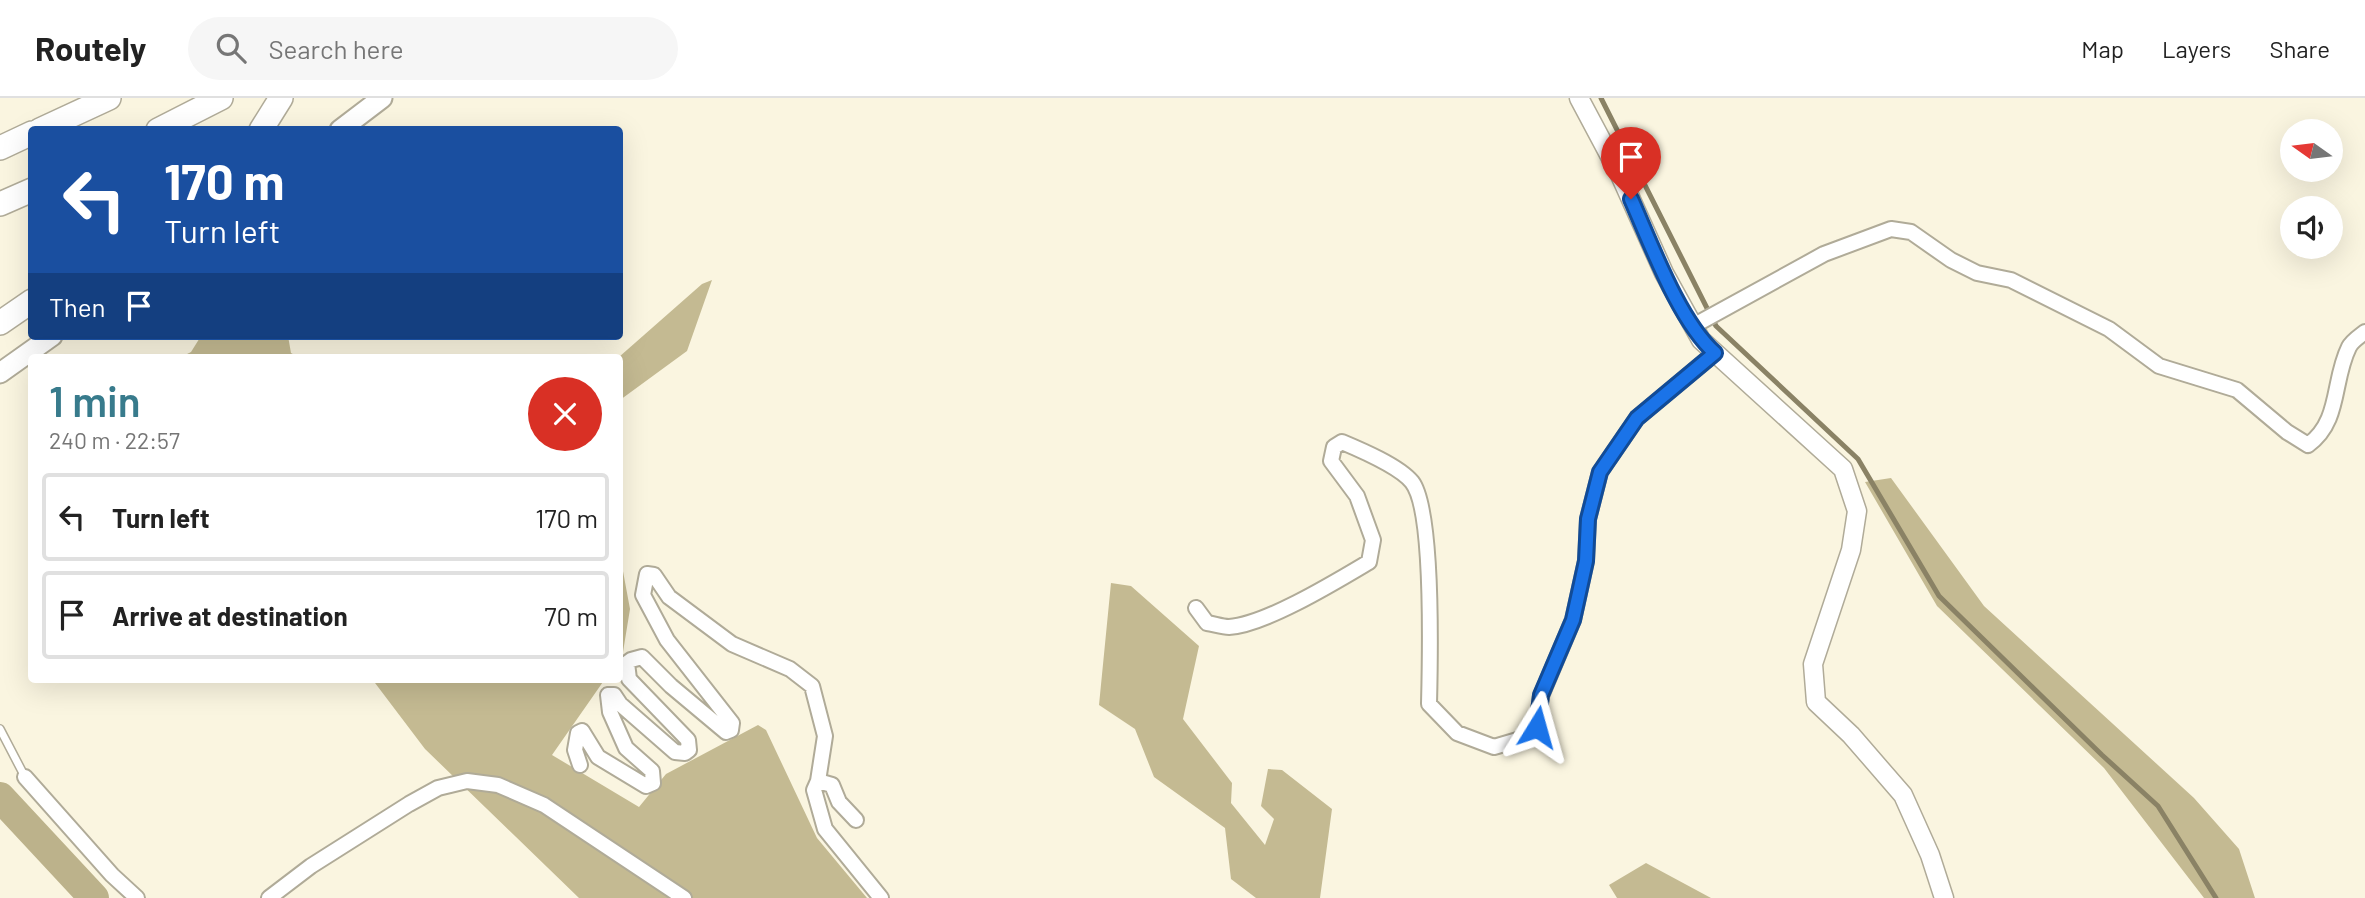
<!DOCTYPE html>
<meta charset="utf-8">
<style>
:root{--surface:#fff;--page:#f6f6f6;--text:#222;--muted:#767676;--line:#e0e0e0;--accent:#387b8c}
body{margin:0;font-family:Barlow,sans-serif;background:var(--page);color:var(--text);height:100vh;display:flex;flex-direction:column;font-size:26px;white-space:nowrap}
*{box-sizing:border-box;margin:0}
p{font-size:23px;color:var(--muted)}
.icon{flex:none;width:38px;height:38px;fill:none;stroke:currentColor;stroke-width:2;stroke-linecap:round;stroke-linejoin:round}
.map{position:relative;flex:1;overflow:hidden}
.details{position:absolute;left:28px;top:256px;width:595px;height:329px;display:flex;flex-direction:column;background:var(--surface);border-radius:7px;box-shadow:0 7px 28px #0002}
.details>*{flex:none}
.top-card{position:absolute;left:28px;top:28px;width:595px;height:214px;border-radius:7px;box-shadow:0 7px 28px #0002;background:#1a4fa0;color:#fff;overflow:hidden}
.needle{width:46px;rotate:284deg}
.tools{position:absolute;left:2280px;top:21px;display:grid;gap:14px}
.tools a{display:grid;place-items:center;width:63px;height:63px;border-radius:50%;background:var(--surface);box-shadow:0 7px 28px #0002;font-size:35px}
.pin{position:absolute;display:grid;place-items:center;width:60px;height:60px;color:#fff;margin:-72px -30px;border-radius:50% 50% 50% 0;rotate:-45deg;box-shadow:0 0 7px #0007}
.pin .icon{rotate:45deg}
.me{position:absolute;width:77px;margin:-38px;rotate:8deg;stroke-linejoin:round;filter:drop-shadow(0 0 5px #0008)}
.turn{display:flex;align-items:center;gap:24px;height:147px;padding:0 21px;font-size:32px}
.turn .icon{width:91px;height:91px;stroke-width:2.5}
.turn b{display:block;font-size:49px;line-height:60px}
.then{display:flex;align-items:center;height:66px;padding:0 21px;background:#0003;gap:14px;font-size:26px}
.round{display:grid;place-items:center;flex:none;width:74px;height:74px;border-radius:37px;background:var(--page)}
.head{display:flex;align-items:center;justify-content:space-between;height:119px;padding:0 21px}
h1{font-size:42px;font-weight:600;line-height:52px;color:var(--accent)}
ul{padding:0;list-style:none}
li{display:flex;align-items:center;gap:21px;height:88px;margin:0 14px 10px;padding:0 7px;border:4px solid var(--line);border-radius:7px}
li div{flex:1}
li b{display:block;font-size:26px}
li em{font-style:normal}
header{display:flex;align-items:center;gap:42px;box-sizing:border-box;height:98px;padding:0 35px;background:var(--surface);border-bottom:2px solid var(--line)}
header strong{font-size:33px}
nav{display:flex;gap:38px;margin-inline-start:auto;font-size:24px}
.search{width:490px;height:63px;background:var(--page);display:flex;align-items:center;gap:18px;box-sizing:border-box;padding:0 24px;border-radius:38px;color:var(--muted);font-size:26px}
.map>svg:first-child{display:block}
.forest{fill:#c4ba92}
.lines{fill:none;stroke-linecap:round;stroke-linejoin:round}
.stream{stroke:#8a8265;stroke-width:5}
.river{stroke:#bcb28b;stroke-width:30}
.service-casing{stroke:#b0ab98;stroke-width:10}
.minor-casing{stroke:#b0ab98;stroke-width:18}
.tertiary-casing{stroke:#b0ab98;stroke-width:21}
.secondary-casing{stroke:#b0ab98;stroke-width:23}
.trunk-casing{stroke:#b0ab98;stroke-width:26}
.service{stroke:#fff;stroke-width:7}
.minor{stroke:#fff;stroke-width:14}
.tertiary{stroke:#fff;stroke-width:18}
.secondary{stroke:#fff;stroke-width:19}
.trunk{stroke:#fff;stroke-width:23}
.route-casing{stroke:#114b97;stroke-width:18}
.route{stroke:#1a73e8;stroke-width:12}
</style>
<header>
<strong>Routely</strong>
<div class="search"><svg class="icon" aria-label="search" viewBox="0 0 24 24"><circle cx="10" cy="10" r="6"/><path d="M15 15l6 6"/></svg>Search here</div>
<nav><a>Map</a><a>Layers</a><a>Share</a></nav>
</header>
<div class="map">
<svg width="2365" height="800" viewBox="0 0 2365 800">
<rect width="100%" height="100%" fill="#faf5e0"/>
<path class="forest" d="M 712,182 L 687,253 L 620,302 L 619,259 L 702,186 Z
M 201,238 L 288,238 L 291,255 L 298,259 L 181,259 L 191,254 Z
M 1891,380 L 1984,508 L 2194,700 L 2239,751 L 2255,800 L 2204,800 L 2104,670 L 1937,508 L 1865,384 Z
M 620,457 L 630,511 L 623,554 L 620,559 Z
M 1111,485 L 1131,488 L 1199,548 L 1183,621 L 1232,685 L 1231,705 L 1265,747 L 1274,721 L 1261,708 L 1268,671 L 1282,672 L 1332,711 L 1320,800 L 1256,800 L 1231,781 L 1225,730 L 1154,679 L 1135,631 L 1099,607 Z
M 372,581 L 605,581 L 552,657 L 639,709 L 666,676 L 758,627 L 766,632 L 817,740 L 867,800 L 579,800 L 425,651 Z
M 1646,765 L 1711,800 L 1617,800 L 1609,787 Z"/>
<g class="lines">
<path class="stream" d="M 1601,0 L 1716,228 L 1858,361 L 1939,498 L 2102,657 L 2158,708 L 2216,800"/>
<path class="river" d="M 0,699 L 94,800"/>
<g class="service-casing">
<path id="service" d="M 0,631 L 25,679"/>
</g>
<g class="minor-casing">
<path id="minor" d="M 1693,228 L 1824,156 L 1891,131 L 1911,134 L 1951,162 L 1977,175 L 2011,182 L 2109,231 L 2159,268 L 2237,292 L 2287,334 L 2308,347 C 2341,323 2332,283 2349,249 C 2352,243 2360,238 2365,234
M 1196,510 L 1207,525 C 1214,526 1222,529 1229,529 C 1265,527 1337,483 1369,464 L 1373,442 L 1357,398 L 1331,363 L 1334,349 L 1342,344 C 1361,352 1399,368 1412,384 C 1434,412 1430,565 1429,606 L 1457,635 L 1494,649 L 1521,641 L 1537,629 L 1541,598 L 1573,522 L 1586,463 L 1588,421 L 1600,374 L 1637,320 L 1715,255
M 580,667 L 575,652 L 578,635 L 582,633 L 598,659 L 646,688 L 653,685 L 652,673 L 626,650 L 610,614 L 608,597 L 614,597 L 620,606 L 675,654 L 685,655 L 689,652 L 688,642 L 629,581 L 627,565 L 631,562 L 642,559 L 671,588 L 726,634 L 731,632 L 732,625 L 667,542 L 643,497 L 647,476 L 654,477 L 669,499 L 732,546 L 790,571 L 812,588 L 825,638 L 818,683
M 25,679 L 112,777 L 137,800
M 856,722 L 839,704 L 832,687 L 818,683 L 814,692 L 825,731 L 881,800
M 269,800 L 311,768 L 409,706 L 438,690 L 467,683 L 498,687 L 544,707 L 684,800"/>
</g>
<g class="tertiary-casing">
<path id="tertiary" d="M 1579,0 L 1620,77 L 1664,175 L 1701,242 L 1843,371 L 1857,413 L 1851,452 L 1813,566 L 1816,604 L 1851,637 L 1903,697 L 1930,757 L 1944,800"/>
</g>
<g class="secondary-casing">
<path id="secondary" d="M 340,32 L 382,0
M 0,275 L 52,238"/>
</g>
<g class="trunk-casing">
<path id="trunk" d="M 40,32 L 109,0
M 158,32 L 221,0
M 261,32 L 281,0
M 0,50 L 32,35
M 0,106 L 32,92
M 0,225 L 32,203"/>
</g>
<use href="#service" class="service"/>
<use href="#minor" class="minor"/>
<use href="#tertiary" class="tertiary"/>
<use href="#secondary" class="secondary"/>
<use href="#trunk" class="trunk"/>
</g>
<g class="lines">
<g class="route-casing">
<path id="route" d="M 1537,629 L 1541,597 L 1573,522 L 1586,463 L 1588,421 L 1600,374 L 1637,320 L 1715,255 C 1679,223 1651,146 1631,101"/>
</g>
<use href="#route" class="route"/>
</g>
</svg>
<div class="tools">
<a><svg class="needle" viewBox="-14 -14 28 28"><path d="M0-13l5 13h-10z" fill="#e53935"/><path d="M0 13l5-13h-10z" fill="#767676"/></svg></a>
<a><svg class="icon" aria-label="sound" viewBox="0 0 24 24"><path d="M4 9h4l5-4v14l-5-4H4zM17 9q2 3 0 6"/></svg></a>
</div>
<div class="pin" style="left:1631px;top:101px;background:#d93025"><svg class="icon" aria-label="arrive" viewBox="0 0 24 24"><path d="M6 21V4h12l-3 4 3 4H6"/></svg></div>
<svg class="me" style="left:1537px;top:629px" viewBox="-20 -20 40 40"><path d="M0-17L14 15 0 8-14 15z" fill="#1a73e8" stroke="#fff" stroke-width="4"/></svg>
<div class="top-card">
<div class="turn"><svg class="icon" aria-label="left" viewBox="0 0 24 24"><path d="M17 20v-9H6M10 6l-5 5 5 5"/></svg><div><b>170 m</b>Turn left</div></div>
<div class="then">Then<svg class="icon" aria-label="arrive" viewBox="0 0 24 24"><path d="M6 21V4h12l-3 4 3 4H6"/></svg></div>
</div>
<section class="details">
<div class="head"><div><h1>1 min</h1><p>240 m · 22:57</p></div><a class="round" style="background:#d93025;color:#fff"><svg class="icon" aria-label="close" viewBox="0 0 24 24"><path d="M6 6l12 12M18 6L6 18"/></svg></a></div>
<ul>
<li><svg class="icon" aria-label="left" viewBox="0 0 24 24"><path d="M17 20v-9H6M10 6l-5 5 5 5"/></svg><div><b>Turn left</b></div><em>170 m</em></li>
<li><svg class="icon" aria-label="arrive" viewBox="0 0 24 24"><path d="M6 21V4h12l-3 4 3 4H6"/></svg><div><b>Arrive at destination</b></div><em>70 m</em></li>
</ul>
</section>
</div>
